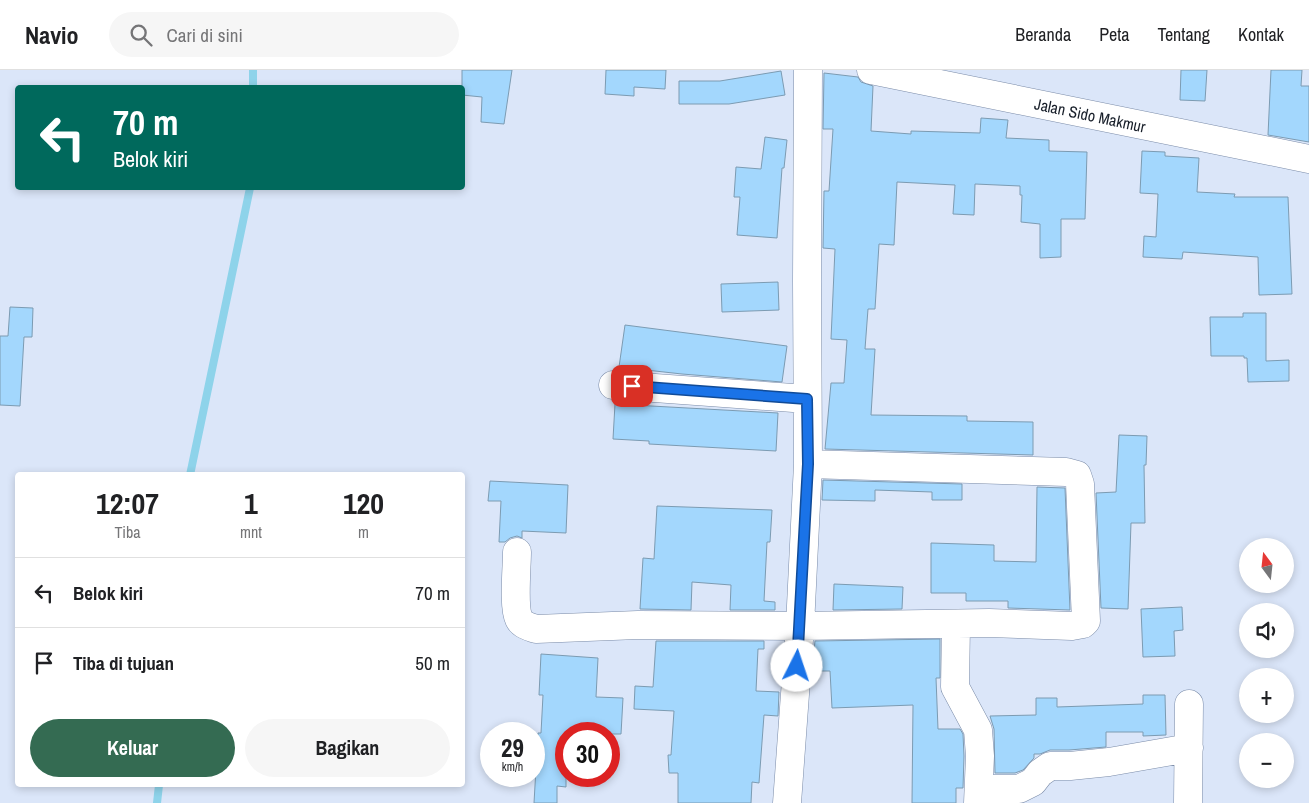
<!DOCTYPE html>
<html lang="id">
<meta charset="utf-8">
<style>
:root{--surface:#fff;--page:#f6f6f6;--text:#202124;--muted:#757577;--line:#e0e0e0;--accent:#346b52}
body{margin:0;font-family:"Archivo Narrow",sans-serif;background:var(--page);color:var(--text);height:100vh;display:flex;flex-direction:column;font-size:19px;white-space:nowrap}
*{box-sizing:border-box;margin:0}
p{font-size:16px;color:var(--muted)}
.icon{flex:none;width:28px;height:28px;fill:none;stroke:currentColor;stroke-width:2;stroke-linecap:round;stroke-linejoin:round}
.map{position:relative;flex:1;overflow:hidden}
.side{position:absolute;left:15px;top:402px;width:450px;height:315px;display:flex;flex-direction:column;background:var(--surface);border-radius:5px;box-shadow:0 2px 8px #0003}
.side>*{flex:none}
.banner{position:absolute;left:15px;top:15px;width:450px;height:105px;border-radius:5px;box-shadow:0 2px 8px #0003;background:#00695c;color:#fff;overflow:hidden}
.needle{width:32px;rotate:345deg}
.fabs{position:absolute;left:1239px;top:468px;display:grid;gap:10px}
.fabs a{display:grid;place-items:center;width:55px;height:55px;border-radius:50%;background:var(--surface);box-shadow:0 2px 8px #0003;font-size:25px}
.speed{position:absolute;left:480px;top:652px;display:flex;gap:10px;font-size:25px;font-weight:700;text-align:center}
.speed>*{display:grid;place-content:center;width:65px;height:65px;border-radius:50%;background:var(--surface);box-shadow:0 2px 8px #0003;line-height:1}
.speed small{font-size:12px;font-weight:400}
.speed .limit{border:8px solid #d22;background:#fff;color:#111}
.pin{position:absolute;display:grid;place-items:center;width:42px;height:42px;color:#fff;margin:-21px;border-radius:10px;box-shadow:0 2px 8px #0006}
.me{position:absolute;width:55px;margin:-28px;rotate:4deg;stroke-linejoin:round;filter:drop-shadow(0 0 4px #0008)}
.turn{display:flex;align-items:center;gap:18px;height:105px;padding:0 15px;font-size:22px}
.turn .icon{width:65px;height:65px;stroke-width:2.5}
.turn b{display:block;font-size:35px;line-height:42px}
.eta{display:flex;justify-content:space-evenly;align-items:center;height:85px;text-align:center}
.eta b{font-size:30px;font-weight:800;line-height:35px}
.cta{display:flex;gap:10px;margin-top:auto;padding:10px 15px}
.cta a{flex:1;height:58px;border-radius:30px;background:var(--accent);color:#fff;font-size:20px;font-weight:800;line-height:58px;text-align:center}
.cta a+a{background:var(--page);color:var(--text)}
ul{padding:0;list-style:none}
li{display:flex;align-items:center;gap:15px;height:70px;padding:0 15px;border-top:1px solid var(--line)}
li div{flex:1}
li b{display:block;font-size:19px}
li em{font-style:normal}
header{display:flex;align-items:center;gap:30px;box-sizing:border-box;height:70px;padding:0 25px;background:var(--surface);border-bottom:1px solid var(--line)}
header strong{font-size:24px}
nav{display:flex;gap:28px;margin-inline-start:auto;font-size:18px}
.search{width:350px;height:45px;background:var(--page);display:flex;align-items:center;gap:12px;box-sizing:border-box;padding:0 18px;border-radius:28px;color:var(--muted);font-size:19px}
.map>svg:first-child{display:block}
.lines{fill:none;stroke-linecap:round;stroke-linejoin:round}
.stream{stroke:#8ed3ea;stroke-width:8}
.building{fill:#a3d7fd;stroke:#7c9bb2}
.minor-casing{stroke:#7a8ba8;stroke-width:29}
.minor{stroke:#fff;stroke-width:28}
.route-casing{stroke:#114b97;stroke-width:12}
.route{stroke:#1a73e8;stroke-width:9}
.labels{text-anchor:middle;stroke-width:4;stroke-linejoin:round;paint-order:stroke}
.street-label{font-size:16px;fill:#171e29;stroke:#fff}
</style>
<header>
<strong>Navio</strong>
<div class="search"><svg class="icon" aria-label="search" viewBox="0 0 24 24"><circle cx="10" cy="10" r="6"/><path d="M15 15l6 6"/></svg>Cari di sini</div>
<nav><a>Beranda</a><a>Peta</a><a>Tentang</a><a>Kontak</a></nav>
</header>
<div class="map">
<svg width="1309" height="733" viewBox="0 0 1309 733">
<rect width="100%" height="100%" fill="#dbe6f9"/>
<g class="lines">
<path class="stream" d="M 253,0 L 253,18
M 190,405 L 250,118
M 157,733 L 159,715"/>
</g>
<path class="building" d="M 462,0 L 512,0 L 504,54 L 481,52 L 482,27 L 462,25 Z
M 606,0 L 666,0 L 665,19 L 634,17 L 634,26 L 605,24 Z
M 1181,0 L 1207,0 L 1205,31 L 1180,30 Z
M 1271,0 L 1302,0 L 1301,16 L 1309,16 L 1309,72 L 1268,65 Z
M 781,1 L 785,25 L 729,34 L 679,34 L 679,11 L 720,11 Z
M 824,3 L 858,7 L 861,12 L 873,16 L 871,61 L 911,64 L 911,61 L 980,63 L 981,48 L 1008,50 L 1006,68 L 1049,70 L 1049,81 L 1087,82 L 1085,149 L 1061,149 L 1061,187 L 1040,188 L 1040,154 L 1021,152 L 1022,125 L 1020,125 L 1020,116 L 975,114 L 974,145 L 953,144 L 955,115 L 897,112 L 894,175 L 879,174 L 875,239 L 868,239 L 865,279 L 875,279 L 871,345 L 967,346 L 967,351 L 1033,352 L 1033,385 L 825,379 L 831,313 L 844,313 L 847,270 L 831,269 L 835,179 L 823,178 L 824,121 L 829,121 L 833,59 L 823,59 Z
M 765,67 L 787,70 L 784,98 L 782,98 L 777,168 L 737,165 L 740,127 L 734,127 L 736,97 L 761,99 Z
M 1142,81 L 1165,82 L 1165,86 L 1199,88 L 1197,122 L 1235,124 L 1234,127 L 1288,127 L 1292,224 L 1259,225 L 1258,187 L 1183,182 L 1182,189 L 1143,187 L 1144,166 L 1156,167 L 1158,124 L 1140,123 Z
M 778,212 L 779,240 L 722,242 L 721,214 Z
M 10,237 L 33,238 L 32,267 L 24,267 L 20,336 L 0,335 L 0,266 L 8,266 Z
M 1243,243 L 1266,243 L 1266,291 L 1289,290 L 1289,311 L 1248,312 L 1247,288 L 1244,288 L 1244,286 L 1211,286 L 1210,247 L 1243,247 Z
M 625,255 L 787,276 L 782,312 L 682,304 L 619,297 Z
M 615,334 L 778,343 L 776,381 L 649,374 L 649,371 L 613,369 Z
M 1119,365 L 1147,366 L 1146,395 L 1144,395 L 1145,453 L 1131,453 L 1128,539 L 1101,538 L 1096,423 L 1116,422 Z
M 823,410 L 962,414 L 962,430 L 932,430 L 932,422 L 875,420 L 875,431 L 822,430 Z
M 490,411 L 568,415 L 566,463 L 522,461 L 522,468 L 517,466 L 510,468 L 505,472 L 499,472 L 501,431 L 488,431 Z
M 1037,417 L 1065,418 L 1070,540 L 1008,538 L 1008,531 L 966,531 L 966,523 L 931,523 L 931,473 L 994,475 L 994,491 L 1036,492 Z
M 657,436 L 772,440 L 770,472 L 767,472 L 764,531 L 775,532 L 775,540 L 730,540 L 731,515 L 692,512 L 691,540 L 640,539 L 643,488 L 654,489 Z
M 834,514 L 903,517 L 902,539 L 833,540 Z
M 1182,537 L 1183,560 L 1174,561 L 1175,586 L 1143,587 L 1141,539 Z
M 940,569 L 940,608 L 936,608 L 938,659 L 960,659 L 963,664 L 964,686 L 963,718 L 956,718 L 956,733 L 912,733 L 913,635 L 832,638 L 830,601 L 812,601 L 815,571 Z
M 656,571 L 764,571 L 764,579 L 758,579 L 756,621 L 779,622 L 778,646 L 764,645 L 759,713 L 752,712 L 751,733 L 678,733 L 678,703 L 669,703 L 668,685 L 671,685 L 674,641 L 634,639 L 635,616 L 653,617 Z
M 541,584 L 598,588 L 596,627 L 623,628 L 621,664 L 566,664 L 566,717 L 557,716 L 557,733 L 534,733 L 538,663 L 541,663 L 543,625 L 539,625 Z
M 1143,625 L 1165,625 L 1166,665 L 1143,666 L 1143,662 L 1106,662 L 1106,677 L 1069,680 L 1050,680 L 1040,684 L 1034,684 L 1034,688 L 1023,700 L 1015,703 L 995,703 L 994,659 L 990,646 L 1036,645 L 1036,628 L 1057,628 L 1057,637 L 1143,634 Z"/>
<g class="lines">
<g class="minor-casing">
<path id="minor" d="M 871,0 L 1309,89
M 613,315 L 807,329
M 517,482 C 517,497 513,537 519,549 C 522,555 530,557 536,559 L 638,555 L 800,556 L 989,553 L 1072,556 L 1083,554 L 1086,551 L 1080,414 L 1077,405 L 1066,402 L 808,394
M 956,554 L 955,617 L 978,660 L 980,686 L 978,733
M 979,719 L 1019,719 L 1033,712 L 1040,703 L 1050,696 L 1070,696 L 1109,692 L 1189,678
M 787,733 L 800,556 L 808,394 L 807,212 L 808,0
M 1188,733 L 1189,634"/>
</g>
<use href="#minor" class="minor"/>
</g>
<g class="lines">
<g class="route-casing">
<path id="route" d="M 632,316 L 807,329 L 808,394 L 797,596"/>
</g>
<use href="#route" class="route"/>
</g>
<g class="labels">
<g class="street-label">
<text transform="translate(1090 45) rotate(12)" y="6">Jalan Sido Makmur</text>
</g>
</g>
</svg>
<div class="fabs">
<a><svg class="needle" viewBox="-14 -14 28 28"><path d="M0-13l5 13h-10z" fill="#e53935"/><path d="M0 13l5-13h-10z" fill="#757577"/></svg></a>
<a><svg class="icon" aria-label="sound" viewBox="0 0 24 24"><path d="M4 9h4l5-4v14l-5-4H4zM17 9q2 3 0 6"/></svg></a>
<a>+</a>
<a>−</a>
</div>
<div class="speed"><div>29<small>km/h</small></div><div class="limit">30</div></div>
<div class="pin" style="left:632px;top:316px;background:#d93025"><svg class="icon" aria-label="arrive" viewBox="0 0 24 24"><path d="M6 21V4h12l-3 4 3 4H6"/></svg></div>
<svg class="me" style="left:797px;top:596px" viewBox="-20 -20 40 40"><circle r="19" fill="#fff"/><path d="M0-13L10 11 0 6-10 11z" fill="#1a73e8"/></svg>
<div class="banner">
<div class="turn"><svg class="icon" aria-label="left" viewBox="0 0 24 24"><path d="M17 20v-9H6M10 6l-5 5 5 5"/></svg><div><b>70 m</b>Belok kiri</div></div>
</div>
<section class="side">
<div class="eta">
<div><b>12:07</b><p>Tiba</p></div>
<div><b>1</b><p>mnt</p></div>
<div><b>120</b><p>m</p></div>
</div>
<ul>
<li><svg class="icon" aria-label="left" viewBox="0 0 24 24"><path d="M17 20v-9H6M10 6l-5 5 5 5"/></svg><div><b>Belok kiri</b></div><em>70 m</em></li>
<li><svg class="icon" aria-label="arrive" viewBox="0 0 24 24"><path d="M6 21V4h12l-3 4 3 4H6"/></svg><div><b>Tiba di tujuan</b></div><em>50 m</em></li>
</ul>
<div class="cta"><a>Keluar</a><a>Bagikan</a></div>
</section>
</div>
